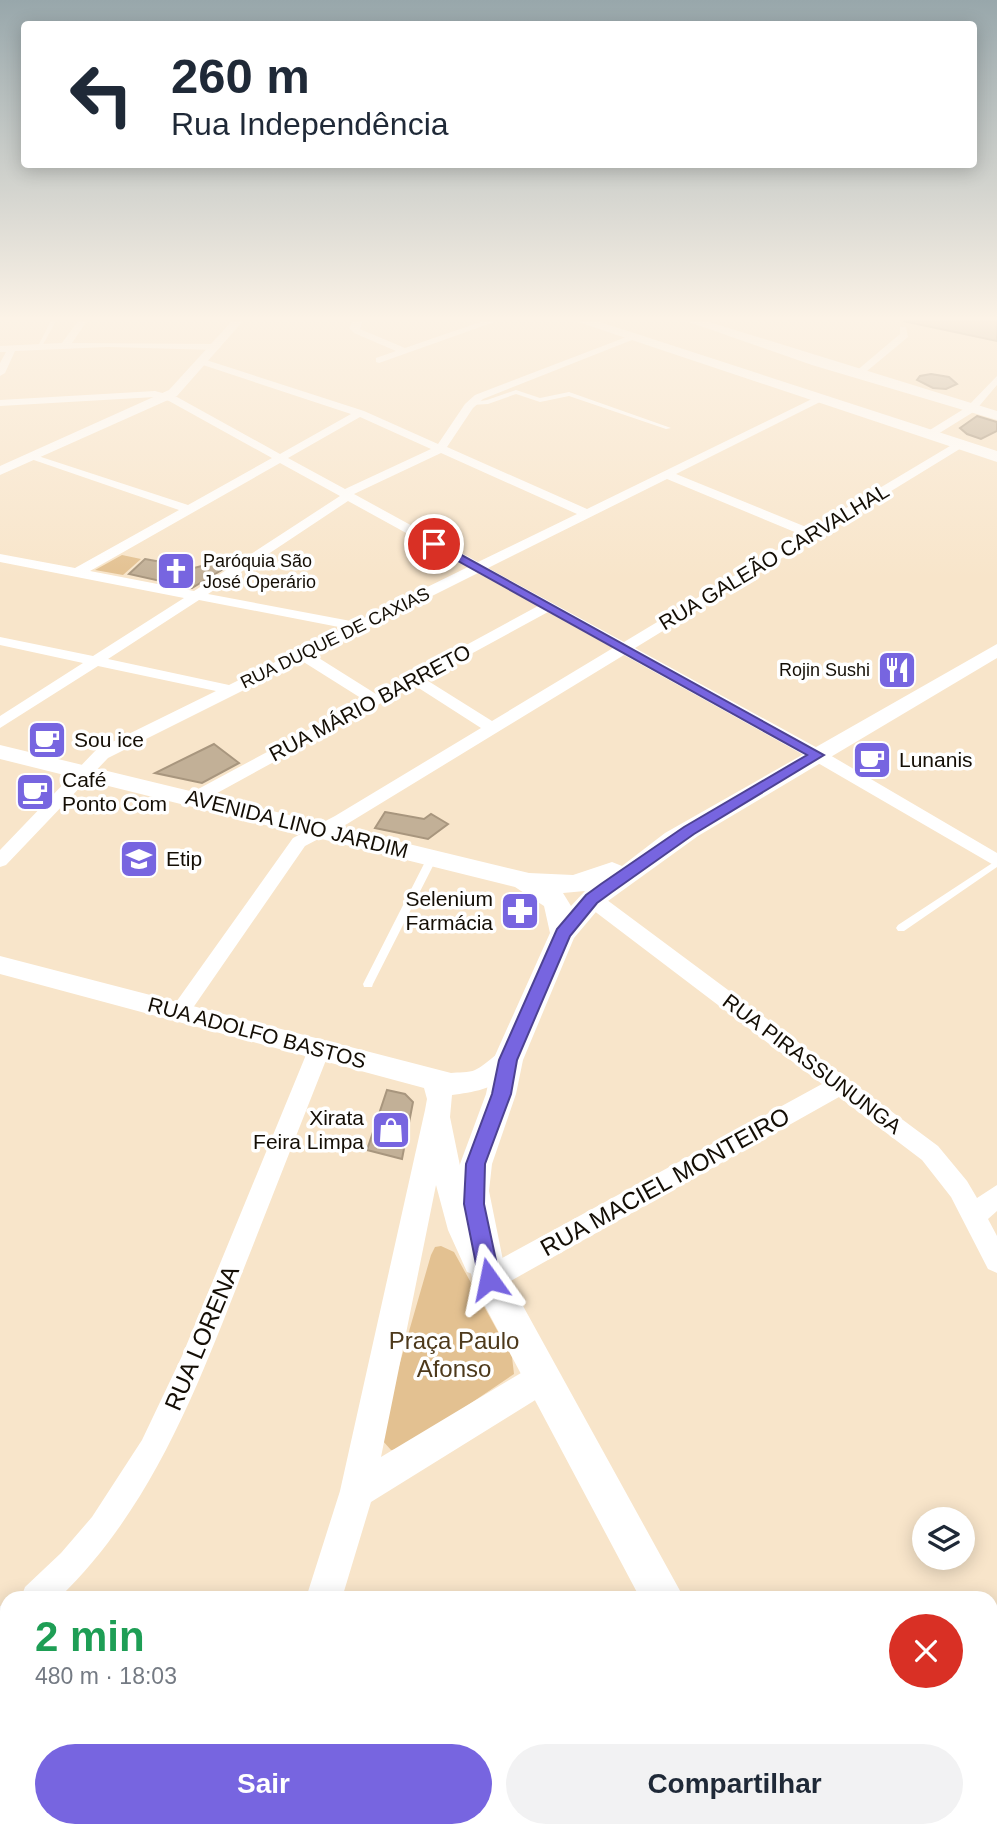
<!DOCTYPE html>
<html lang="pt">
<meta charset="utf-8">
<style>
:root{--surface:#fff;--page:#f2f2f3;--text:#1f2937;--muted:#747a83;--accent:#7765e0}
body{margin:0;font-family:Helvetica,sans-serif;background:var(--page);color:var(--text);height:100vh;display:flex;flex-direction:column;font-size:26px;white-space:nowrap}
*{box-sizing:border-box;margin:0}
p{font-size:23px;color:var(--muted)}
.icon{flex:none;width:38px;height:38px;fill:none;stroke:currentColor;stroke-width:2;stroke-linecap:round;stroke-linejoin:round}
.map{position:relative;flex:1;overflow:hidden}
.side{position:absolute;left:0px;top:1591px;width:998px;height:247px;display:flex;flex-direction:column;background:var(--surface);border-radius:21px 21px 0 0;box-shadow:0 4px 18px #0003}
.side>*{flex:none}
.guide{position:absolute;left:21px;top:21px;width:956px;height:147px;border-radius:7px;box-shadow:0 4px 18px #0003;background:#fff;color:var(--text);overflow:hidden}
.tools{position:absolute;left:912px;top:1507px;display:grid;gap:14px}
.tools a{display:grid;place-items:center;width:63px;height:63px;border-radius:50%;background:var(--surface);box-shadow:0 4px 18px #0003;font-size:35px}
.pin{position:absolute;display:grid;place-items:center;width:60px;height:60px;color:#fff;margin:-30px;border:4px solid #fff;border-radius:50%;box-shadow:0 2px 7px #0007}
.me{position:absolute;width:77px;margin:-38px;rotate:348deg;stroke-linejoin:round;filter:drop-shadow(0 0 5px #0008)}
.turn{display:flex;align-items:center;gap:24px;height:147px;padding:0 35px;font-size:32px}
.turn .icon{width:91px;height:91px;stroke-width:2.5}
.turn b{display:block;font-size:49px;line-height:60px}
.round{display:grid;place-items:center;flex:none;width:74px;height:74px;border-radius:37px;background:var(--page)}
.overview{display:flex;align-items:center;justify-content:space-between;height:119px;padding:0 35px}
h1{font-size:42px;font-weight:700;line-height:52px;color:#1e9e55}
.button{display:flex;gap:14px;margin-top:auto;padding:14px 35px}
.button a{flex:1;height:80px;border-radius:42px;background:var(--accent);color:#fff;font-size:28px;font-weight:700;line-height:80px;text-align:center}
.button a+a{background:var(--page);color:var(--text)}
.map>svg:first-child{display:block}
.green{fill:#e3c191}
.building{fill:#c2b097;stroke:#a8967e;stroke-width:2}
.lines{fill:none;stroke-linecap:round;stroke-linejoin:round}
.service{fill:#fff;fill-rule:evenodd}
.minor{fill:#fff;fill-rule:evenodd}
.tertiary{fill:#fff;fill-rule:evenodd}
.secondary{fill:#fff;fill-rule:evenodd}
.primary{fill:#fff;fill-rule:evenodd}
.route{fill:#7765e0;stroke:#4d4292;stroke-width:2}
.labels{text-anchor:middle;stroke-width:7;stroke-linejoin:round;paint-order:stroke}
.far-poi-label{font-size:18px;fill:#140e05;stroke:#fff;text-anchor:start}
.far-street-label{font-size:18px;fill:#140e05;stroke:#fff}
.street-label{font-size:21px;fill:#140e05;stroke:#fff}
.poi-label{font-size:21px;fill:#140e05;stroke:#fff;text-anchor:start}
.near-street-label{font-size:24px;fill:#140e05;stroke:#fff}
.near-park-label{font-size:24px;fill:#4d391b;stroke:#fff}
</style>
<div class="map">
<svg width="997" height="1837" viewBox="0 0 997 1837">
<rect width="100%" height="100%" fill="#f8e5ca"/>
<path class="green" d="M 122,555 L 141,559 L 123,575 L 95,570 Z
M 441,1246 L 454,1252 L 512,1357 L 514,1374 L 403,1449 L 391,1450 L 382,1440 L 380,1432 L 431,1255 L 435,1247 Z"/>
<path class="building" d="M 903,321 L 997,321 L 997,341 Z
M 931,374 L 949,377 L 957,384 L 946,389 L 933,388 L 917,380 L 920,376 Z
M 977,416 L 997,422 L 997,431 L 981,439 L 967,434 L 960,428 Z
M 145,559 L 194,568 L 217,562 L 230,565 L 192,588 L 129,574 Z
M 214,744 L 239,763 L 202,783 L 155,773 Z
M 385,812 L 424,819 L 431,814 L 448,824 L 428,839 L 375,828 Z
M 387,1090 L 405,1094 L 413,1102 L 402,1159 L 367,1150 Z"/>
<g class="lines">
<path class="service" d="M 51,321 L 56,321 L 41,348 L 37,348 Z
M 516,390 L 540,398 L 569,392 L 671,428 L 666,429 L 569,396 L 540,402 L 516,394 L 488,404 L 471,405 L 468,403 L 487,400 Z
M 432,855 L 437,858 L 373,984 L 372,987 L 364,987 L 363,984 L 427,858 Z
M 997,860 L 997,867 L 904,931 L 898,931 L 896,928 L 898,925 Z"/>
<path class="minor" d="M 78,321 L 87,321 L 72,343 L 216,344 L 221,347 L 216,350 L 108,347 L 15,351 L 5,373 L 0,376 L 0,363 L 6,352 L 0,352 L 0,346 L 62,343 Z
M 353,321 L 362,321 L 360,329 L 405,348 L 483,321 L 497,321 L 379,363 L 376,362 L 376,358 L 396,351 L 354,333 L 349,328 Z
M 900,327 L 906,327 L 908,337 L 861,376 L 855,376 L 855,372 L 900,334 Z
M 629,336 L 637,338 L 483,399 L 473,408 L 447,447 L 587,509 L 818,396 L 822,397 L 822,401 L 676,474 L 811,529 L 955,443 L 963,443 L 963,447 L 635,648 L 823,751 L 997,853 L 997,867 L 811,759 L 624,655 L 347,824 L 305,846 L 186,1018 L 179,1020 L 172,1018 L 169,1012 L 293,838 L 335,816 L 481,728 L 414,685 L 199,803 L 187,803 L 184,799 L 187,795 L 364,700 L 302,661 L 108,758 L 6,865 L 0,867 L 0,850 L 96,750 L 216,691 L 98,666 L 0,728 L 0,716 L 83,663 L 0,645 L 0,637 L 93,656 L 184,598 L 0,562 L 0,554 L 75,568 L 179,510 L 25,457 L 35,455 L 188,505 L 272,458 L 169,401 L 155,397 L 0,406 L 0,400 L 155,391 L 177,397 L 280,454 L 351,414 L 200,364 L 198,362 L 203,359 L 364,411 L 438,444 L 465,404 L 475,395 ZM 360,417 L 431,449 L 345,489 L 288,458 ZM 441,453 L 577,514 L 478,562 L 354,494 ZM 280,463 L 340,496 L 194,591 L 90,571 ZM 667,479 L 802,535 L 624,642 L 488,568 ZM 348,501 L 468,567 L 356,622 L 208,594 ZM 478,573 L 538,606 L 376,694 L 314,655 ZM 199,600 L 344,628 L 229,685 L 108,659 ZM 548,612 L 613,648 L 492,721 L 425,679 Z
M 997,376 L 997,385 L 975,411 L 933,437 L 925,437 L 925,433 L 967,407 Z
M 592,892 L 599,894 L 938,1146 L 967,1181 L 977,1198 L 997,1185 L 997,1211 L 988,1219 L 997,1236 L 997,1273 L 988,1269 L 951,1197 L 922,1160 L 839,1097 L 498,1288 L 489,1291 L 480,1288 L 476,1279 L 480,1270 L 822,1084 L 585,904 L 583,899 L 585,894 Z
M 319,1041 L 327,1044 L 330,1050 C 302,1121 274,1192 246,1263 C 199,1383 154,1506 59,1598 L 21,1598 L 25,1587 L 61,1553 L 92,1517 L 142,1440 L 182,1356 L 308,1050 L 311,1044 Z
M 7,1603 L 7,1637 L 0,1640 L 0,1606 Z
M 372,1830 L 407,1830 L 409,1837 L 373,1837 Z"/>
<path class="tertiary" d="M 232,321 L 243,321 L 177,396 L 0,475 L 0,466 L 169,390 Z
M 0,956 L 451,1073 C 458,1072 469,1073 475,1070 C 491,1063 497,1046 517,1053 L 521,1060 C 508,1086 478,1092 452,1095 L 450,1117 L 466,1195 L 477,1230 L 493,1262 L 489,1272 L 478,1276 L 467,1272 L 448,1230 L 436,1185 L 381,1457 L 531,1367 L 542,1362 L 553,1367 L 558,1378 L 553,1389 L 371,1502 L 342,1598 L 306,1598 L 340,1491 L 425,1110 L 427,1099 L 424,1088 L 0,974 Z
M 230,1830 L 272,1830 L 270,1837 L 228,1837 Z"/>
<path class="secondary" d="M 686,321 L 706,321 L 997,411 L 997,420 L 812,365 Z
M 997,644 L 997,658 L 698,836 L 601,906 L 574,938 L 523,1060 L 516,1094 L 492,1164 L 489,1191 L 506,1275 L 684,1598 L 640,1598 L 477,1291 L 472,1279 L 457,1191 L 460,1164 L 486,1094 L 493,1060 L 550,933 L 544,906 L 515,887 L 0,759 L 0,745 L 529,873 L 573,875 L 612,862 L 622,866 L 665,833 ZM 585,891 L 571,906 L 563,893 Z
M 767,1830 L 816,1830 L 819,1837 L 770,1837 Z"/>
<path class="primary" d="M 575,321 L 597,321 L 997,451 L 997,462 Z"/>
</g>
<linearGradient id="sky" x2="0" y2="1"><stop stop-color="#98a7ab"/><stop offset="0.55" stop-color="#fcf3e7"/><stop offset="1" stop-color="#fcf3e7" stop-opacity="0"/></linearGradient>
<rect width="997" height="579" fill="url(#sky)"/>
<path class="route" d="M 431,542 L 438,542 L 824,755 L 694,834 L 612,892 L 597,903 L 570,936 L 517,1060 L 511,1094 L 485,1164 L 484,1204 L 500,1279 L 497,1286 L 489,1289 L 482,1286 L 479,1279 L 464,1204 L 466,1164 L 492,1094 L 499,1060 L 557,929 L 586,895 L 601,884 L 684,827 L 807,755 L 431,546 Z"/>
<defs>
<g id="church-square" transform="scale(2.0125)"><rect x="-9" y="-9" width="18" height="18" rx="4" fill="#7765e0" stroke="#fff"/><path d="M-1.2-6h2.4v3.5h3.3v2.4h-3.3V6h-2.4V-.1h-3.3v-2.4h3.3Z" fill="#fff"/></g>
<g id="restaurant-square" transform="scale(2.0125)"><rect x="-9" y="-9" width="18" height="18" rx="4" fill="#7765e0" stroke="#fff"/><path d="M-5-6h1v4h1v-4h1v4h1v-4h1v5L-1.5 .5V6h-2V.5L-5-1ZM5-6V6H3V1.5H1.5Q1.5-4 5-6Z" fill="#fff"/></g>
<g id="cafe-square" transform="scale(2.0125)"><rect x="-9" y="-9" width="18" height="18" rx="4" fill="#7765e0" stroke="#fff"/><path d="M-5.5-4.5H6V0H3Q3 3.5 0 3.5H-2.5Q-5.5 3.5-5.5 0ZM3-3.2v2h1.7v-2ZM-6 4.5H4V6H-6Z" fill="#fff"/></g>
<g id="school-square" transform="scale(2.0125)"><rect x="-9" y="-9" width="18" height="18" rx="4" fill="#7765e0" stroke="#fff"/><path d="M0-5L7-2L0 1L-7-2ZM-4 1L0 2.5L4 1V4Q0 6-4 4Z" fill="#fff"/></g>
<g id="pharmacy-square" transform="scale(2.0125)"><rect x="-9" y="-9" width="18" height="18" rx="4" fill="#7765e0" stroke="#fff"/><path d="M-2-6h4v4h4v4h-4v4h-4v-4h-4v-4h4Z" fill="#fff"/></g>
<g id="shop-square" transform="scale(2.0125)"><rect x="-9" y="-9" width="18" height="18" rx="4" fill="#7765e0" stroke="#fff"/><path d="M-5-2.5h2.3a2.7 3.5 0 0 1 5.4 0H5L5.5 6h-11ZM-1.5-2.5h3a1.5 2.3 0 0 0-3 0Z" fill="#fff"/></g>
</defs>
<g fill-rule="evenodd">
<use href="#church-square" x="176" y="571"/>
<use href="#restaurant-square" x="897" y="670"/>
<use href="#cafe-square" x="47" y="740"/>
<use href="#cafe-square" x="872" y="760"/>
<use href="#cafe-square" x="35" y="792"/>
<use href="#school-square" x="139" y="859"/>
<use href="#pharmacy-square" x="520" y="911"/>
<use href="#shop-square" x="391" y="1130"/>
</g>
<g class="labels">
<g class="far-poi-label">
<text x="203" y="567">Paróquia São<tspan x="203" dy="21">José Operário</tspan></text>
<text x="870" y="676" text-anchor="end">Rojin Sushi</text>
</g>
<g class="far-street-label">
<text transform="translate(335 638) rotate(-26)" y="6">RUA DUQUE DE CAXIAS</text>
</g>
<g class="street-label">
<text transform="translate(774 557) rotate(-31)" y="7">RUA GALEÃO CARVALHAL</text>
<text transform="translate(370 703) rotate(-28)" y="7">RUA MÁRIO BARRETO</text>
<text transform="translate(297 824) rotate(14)" y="7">AVENIDA LINO JARDIM</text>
<text transform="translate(257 1033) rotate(15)" y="7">RUA ADOLFO BASTOS</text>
<text transform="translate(812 1064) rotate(37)" y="7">RUA PIRASSUNUNGA</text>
</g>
<g class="poi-label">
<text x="74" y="747">Sou ice</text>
<text x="899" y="767">Lunanis</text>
<text x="62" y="787">Café<tspan x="62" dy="24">Ponto Com</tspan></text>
<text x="166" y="866">Etip</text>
<text x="493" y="906" text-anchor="end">Selenium<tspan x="493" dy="24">Farmácia</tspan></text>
<text x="364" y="1125" text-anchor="end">Xirata<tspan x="364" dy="24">Feira Limpa</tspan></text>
</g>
<g class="near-street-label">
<text transform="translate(665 1182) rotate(-29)" y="8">RUA MACIEL MONTEIRO</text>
<text transform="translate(202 1338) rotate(-67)" y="8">RUA LORENA</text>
</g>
<g class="near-park-label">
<text x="454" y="1349">Praça Paulo<tspan x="454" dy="28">Afonso</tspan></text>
</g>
</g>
</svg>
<div class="tools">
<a><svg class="icon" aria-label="layers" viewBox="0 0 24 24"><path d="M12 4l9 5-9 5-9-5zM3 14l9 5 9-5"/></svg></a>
</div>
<div class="pin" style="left:434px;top:544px;background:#d93025"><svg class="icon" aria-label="arrive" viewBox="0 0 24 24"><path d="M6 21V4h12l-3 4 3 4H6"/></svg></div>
<svg class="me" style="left:489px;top:1279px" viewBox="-20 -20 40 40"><path d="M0-17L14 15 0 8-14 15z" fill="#7765e0" stroke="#fff" stroke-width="4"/></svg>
<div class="guide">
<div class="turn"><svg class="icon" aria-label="left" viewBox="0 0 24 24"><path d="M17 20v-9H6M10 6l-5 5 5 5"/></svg><div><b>260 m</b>Rua Independência</div></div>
</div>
<section class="side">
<div class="overview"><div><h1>2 min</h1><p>480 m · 18:03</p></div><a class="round" style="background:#d93025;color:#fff"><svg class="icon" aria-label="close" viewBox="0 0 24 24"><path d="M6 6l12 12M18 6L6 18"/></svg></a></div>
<div class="button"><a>Sair</a><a>Compartilhar</a></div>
</section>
</div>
